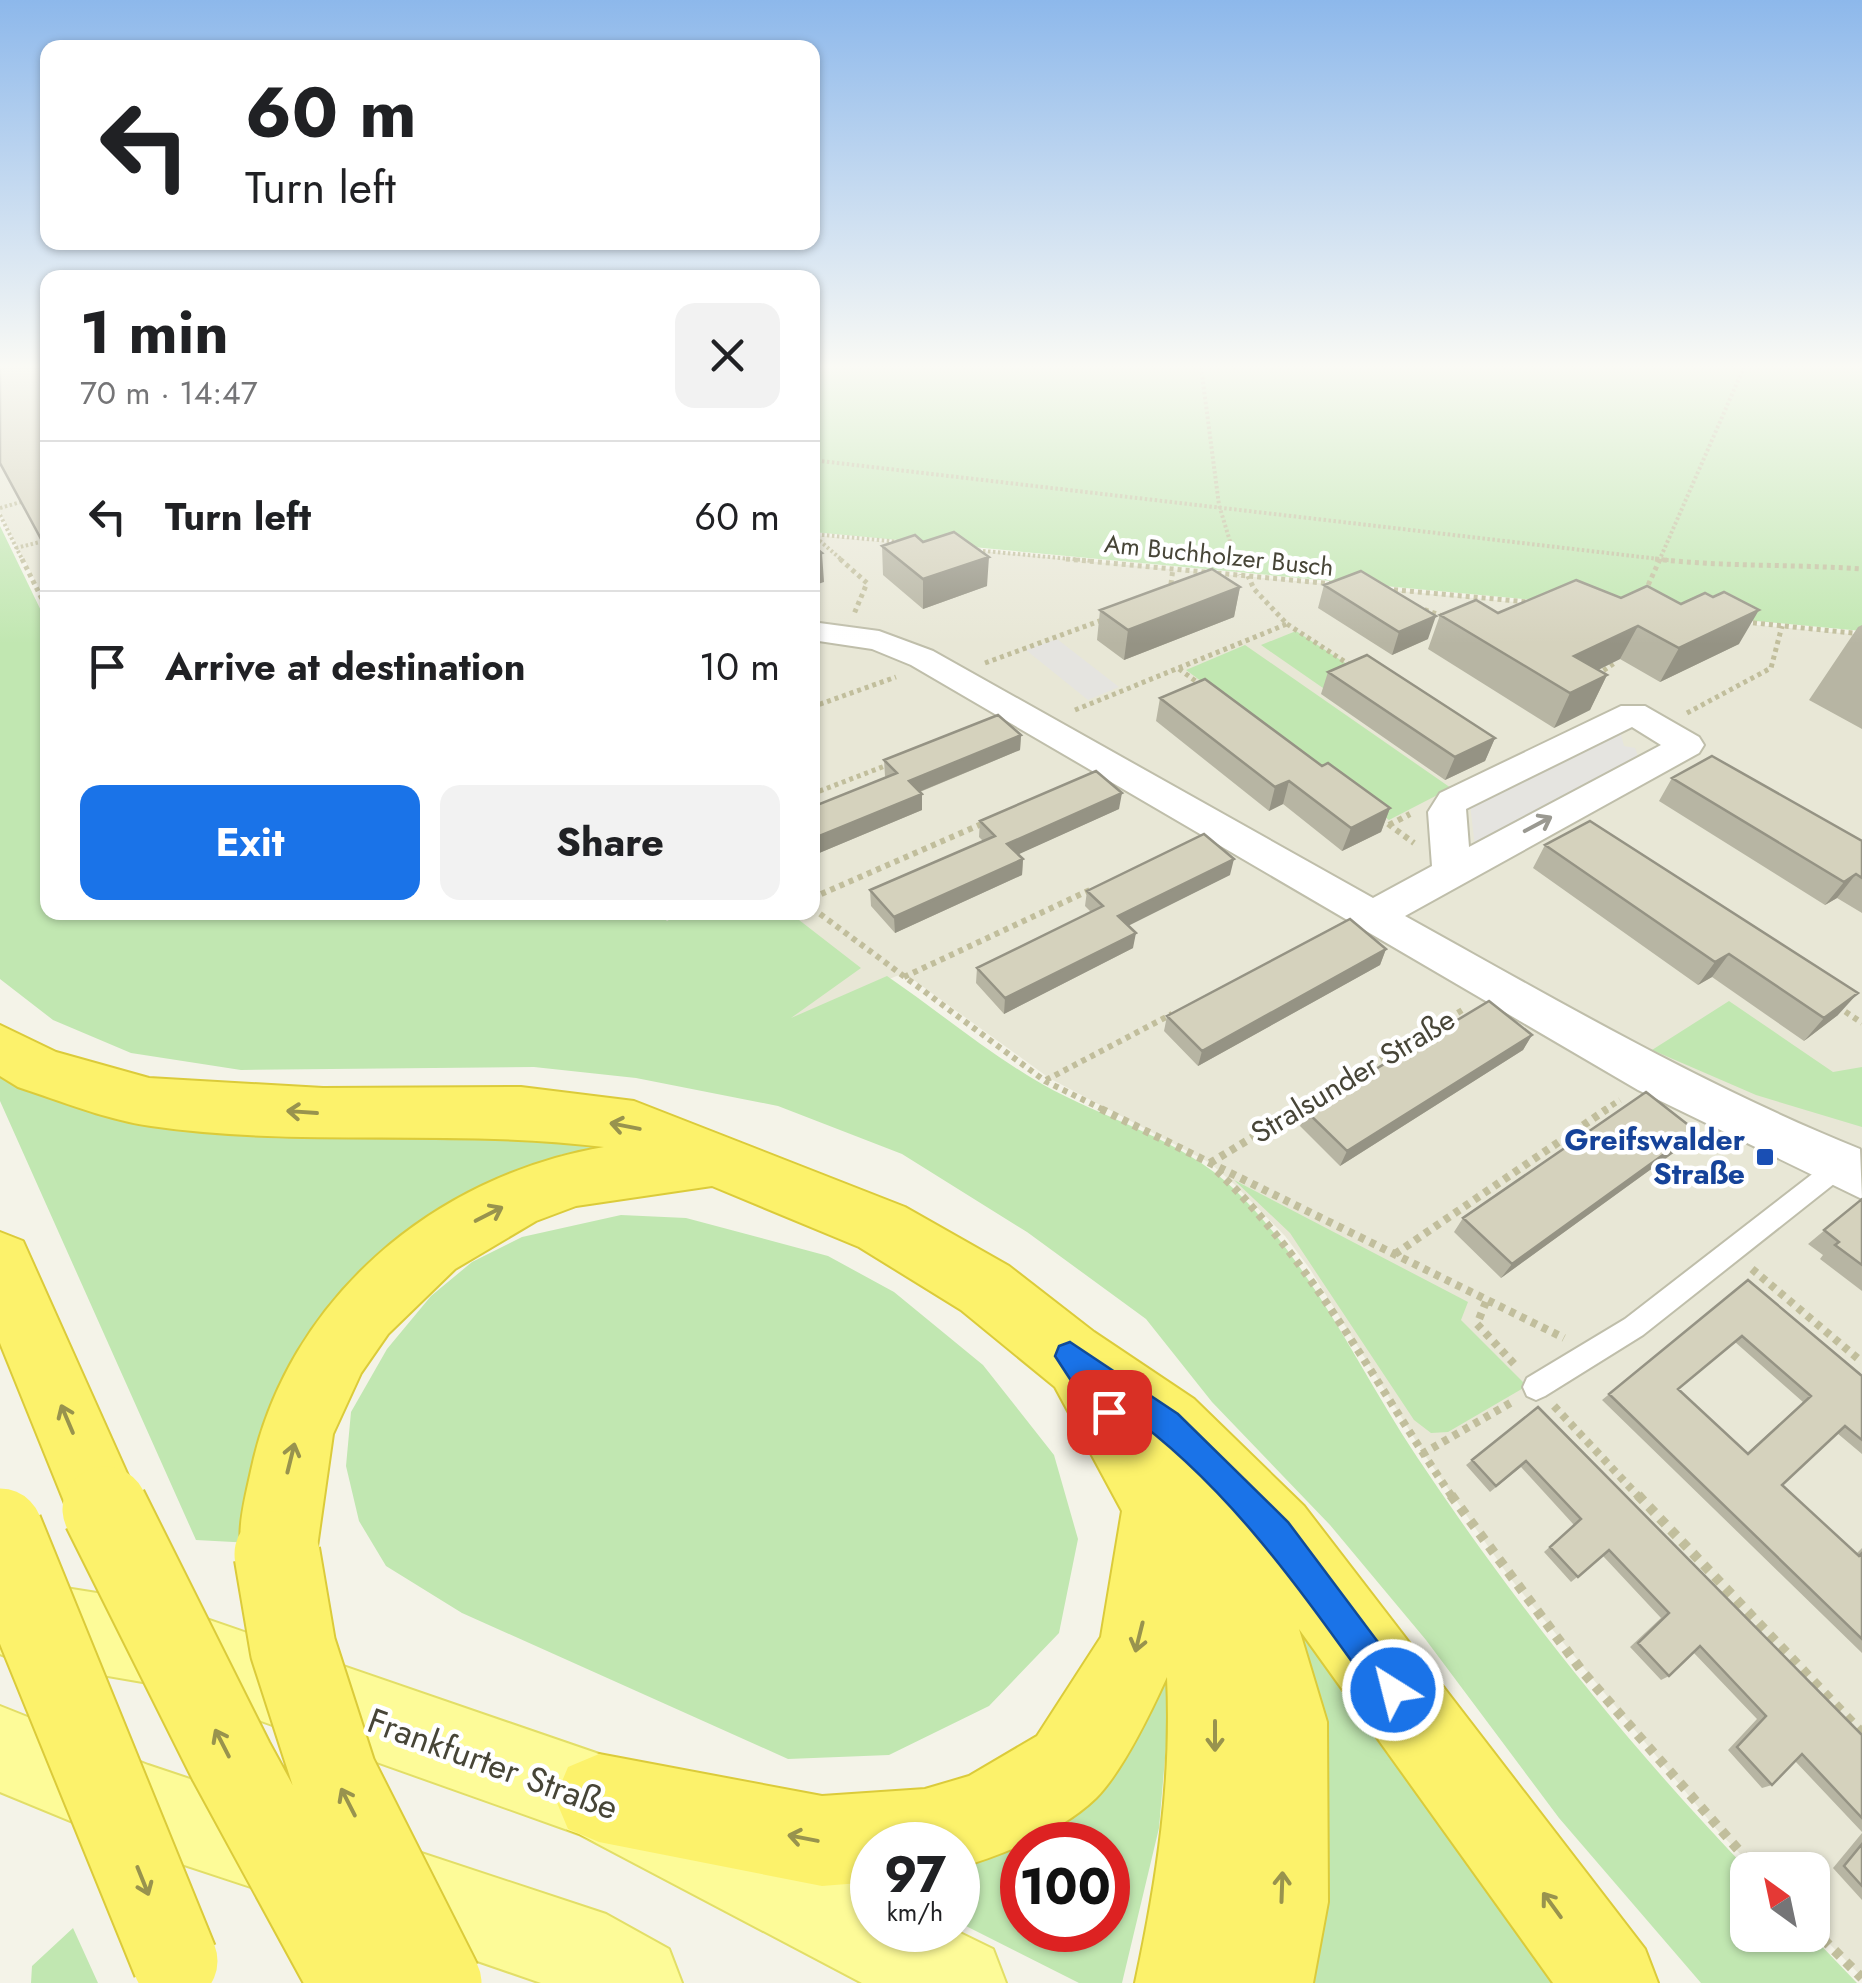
<!DOCTYPE html>
<meta charset="utf-8">
<style>
:root{--surface:#fff;--page:#f2f2f2;--text:#202124;--muted:#757577;--line:#e0e0e0;--accent:#1a73e8}
body{margin:0;font-family:Jost,sans-serif;background:var(--page);color:var(--text);height:100vh;display:flex;flex-direction:column;font-size:38px;white-space:nowrap}
*{box-sizing:border-box;margin:0}
p{font-size:32px;color:var(--muted)}
.icon{flex:none;width:55px;height:55px;fill:none;stroke:currentColor;stroke-width:2;stroke-linecap:round;stroke-linejoin:round}
.map{position:relative;flex:1;overflow:hidden}
.side{position:absolute;left:40px;top:270px;width:780px;height:650px;display:flex;flex-direction:column;background:var(--surface);border-radius:20px;box-shadow:0 2px 8px #0004}
.side>*{flex:none}
.guide{position:absolute;left:40px;top:40px;width:780px;height:210px;border-radius:20px;box-shadow:0 2px 8px #0004;background:#fff;color:var(--text);overflow:hidden}
.needle{width:65px;rotate:327deg}
.tools{position:absolute;left:1730px;top:1852px;display:grid;gap:20px}
.tools a{display:grid;place-items:center;width:100px;height:100px;border-radius:20px;background:var(--surface);box-shadow:0 2px 8px #0004;font-size:50px}
.speed{position:absolute;left:850px;top:1822px;display:flex;gap:20px;font-size:50px;font-weight:700;text-align:center}
.speed>*{display:grid;place-content:center;width:130px;height:130px;border-radius:50%;background:var(--surface);box-shadow:0 2px 8px #0004;line-height:1}
.speed small{font-size:25px;font-weight:400}
.speed .limit{border:15px solid #d22;background:#fff;color:#111}
.pin{position:absolute;display:grid;place-items:center;width:85px;height:85px;color:#fff;margin:-42px;border-radius:20px;box-shadow:0 5px 15px #0006}
.me{position:absolute;width:110px;margin:-55px;rotate:324deg;stroke-linejoin:round;filter:drop-shadow(0 0 8px #0008)}
.turn{display:flex;align-items:center;gap:35px;height:210px;padding:0 40px;font-size:45px}
.turn .icon{width:130px;height:130px;stroke-width:2.5}
.turn b{display:block;font-size:70px;line-height:85px}
.round{display:grid;place-items:center;flex:none;width:105px;height:105px;border-radius:20px;background:var(--page)}
.summary{display:flex;align-items:center;justify-content:space-between;height:170px;padding:0 40px}
h1{font-size:60px;font-weight:700;line-height:75px}
.button{display:flex;gap:20px;margin-top:auto;padding:20px 40px}
.button a{flex:1;height:115px;border-radius:20px;background:var(--accent);color:#fff;font-size:40px;font-weight:700;line-height:115px;text-align:center}
.button a+a{background:var(--page);color:var(--text)}
ul{padding:0;list-style:none}
li{display:flex;align-items:center;gap:30px;height:150px;padding:0 40px;border-top:2px solid var(--line)}
li div{flex:1}
li b{display:block;font-size:38px}
li em{font-style:normal}
.map>svg:first-child{display:block}
.residential{fill:#e8e7d6}
.green{fill:#c1e7b1;fill-rule:evenodd}
.parking{fill:#e5e4e0}
.lines{fill:none;stroke-linecap:round;stroke-linejoin:round}
.service-casing{stroke:#bfbeaa;stroke-width:4}
.minor-casing{stroke:#bfbeaa;stroke-width:4}
.primary-casing{stroke:#e2de67;stroke-width:4}
.motorway-casing{stroke:#dbcb3a;stroke-width:4}
.path-far4{stroke:#c1be9c;stroke-width:4;stroke-dasharray:2.5 2.5;stroke-linecap:butt}
.path-far3{stroke:#c1be9c;stroke-width:5;stroke-dasharray:4 4;stroke-linecap:butt}
.path-far2{stroke:#c1be9c;stroke-width:6;stroke-dasharray:5 5;stroke-linecap:butt}
.path-far1{stroke:#c1be9c;stroke-width:8;stroke-dasharray:6 6;stroke-linecap:butt}
.path{stroke:#c1be9c;stroke-width:10;stroke-dasharray:8 8;stroke-linecap:butt}
.service{fill:#fff;fill-rule:evenodd}
.minor{fill:#fff;fill-rule:evenodd}
.primary{fill:#fdfb98;fill-rule:evenodd}
.motorway{fill:#fcf26b;fill-rule:evenodd}
.motorway-bridge-casing{stroke:#dbcb3a;stroke-width:89;stroke-linecap:butt}
.motorway-bridge{stroke:#fcf26b;stroke-width:85}
.wall{fill:#b7b5a3;fill-rule:evenodd}
.shaded-wall{fill:#959384}
.building{fill:#d5d2bd;stroke:#959384;stroke-width:2.5;fill-rule:evenodd}
.oneway{stroke:#9a9991}
.oneway2{stroke:#98934e}
.route{fill:#1a73e8;stroke:#114b97;stroke-width:2.5}
.transit-dot{fill:#1a4fb4;stroke:#fff;stroke-width:4}
.labels{text-anchor:middle;stroke-width:9;stroke-linejoin:round;paint-order:stroke}
.far-street-label{font-size:25px;fill:#474537;stroke:#fff}
.street-label{font-size:30px;fill:#474537;stroke:#fff}
.transit-label{font-size:30px;font-weight:bold;fill:#164399;stroke:#fff;text-anchor:end}
.near-street-label{font-size:35px;fill:#474537;stroke:#fff}
</style>
<div class="map">
<svg width="1862" height="1983" viewBox="0 0 1862 1983">
<rect width="100%" height="100%" fill="#f4f3e8"/>
<path class="residential" d="M 0,367 L 47,367 L 47,604 L 0,512 Z
M 813,535 L 1862,635 L 1862,1977 L 1813,1927 L 1812,1870 L 1756,1870 L 1717,1830 L 1510,1578 L 1424,1454 L 1310,1269 L 1285,1236 L 1234,1184 L 1210,1163 L 1049,1078 L 904,973 L 784,1022 L 659,913 L 812,912 Z"/>
<path class="green" d="M 812,367 L 1862,367 L 1862,631 L 813,532 Z
M 0,526 L 47,623 L 48,912 L 659,912 L 667,921 L 682,913 L 790,913 L 861,968 L 791,1018 L 887,976 C 938,1011 988,1053 1042,1084 C 1104,1119 1182,1139 1234,1189 C 1313,1265 1357,1367 1417,1457 C 1514,1603 1627,1744 1748,1870 L 1748,1935 L 1811,1935 L 1857,1983 L 1701,1983 L 1559,1818 L 1426,1640 L 1330,1525 L 1212,1402 L 1146,1319 L 1027,1232 L 902,1154 L 778,1106 L 636,1078 L 534,1067 L 241,1070 L 131,1053 L 53,1020 L 0,979 Z
M 1296,631 L 1359,672 L 1323,688 L 1261,645 Z
M 1245,645 L 1451,788 L 1389,820 L 1186,670 Z
M 1729,1001 L 1833,1072 L 1862,1067 L 1862,1127 L 1756,1095 L 1652,1050 Z
M 0,1067 L 514,1129 L 682,1156 L 563,1154 L 489,1183 L 434,1216 L 252,1543 L 196,1540 L 0,1101 Z
M 1234,1180 L 1468,1302 L 1461,1320 L 1527,1386 L 1448,1432 L 1431,1433 L 1414,1420 L 1290,1233 Z
M 621,1215 L 686,1218 L 828,1256 L 894,1292 L 983,1365 L 1054,1455 L 1078,1539 L 1059,1633 L 989,1706 L 889,1755 L 788,1759 L 462,1613 L 386,1566 L 359,1521 L 346,1466 L 351,1412 L 387,1349 L 431,1296 L 472,1262 L 522,1237 Z
M 1272,1556 L 1578,1983 L 1300,1983 Z
M 1160,1620 L 1169,1712 L 1159,1828 L 1122,1983 L 1079,1983 L 958,1922 L 958,1852 L 1019,1827 ZM 1022,1845 L 1108,1845 L 1108,1930 L 1022,1930 Z
M 73,1928 L 98,1983 L 31,1983 L 32,1966 Z"/>
<path class="parking" d="M 1057,639 L 1119,687 L 1088,700 L 1026,650 Z
M 1620,731 L 1624,746 L 1635,748 L 1643,769 L 1476,857 L 1469,794 Z"/>
<g class="lines">
<g class="service-casing">
<path id="service" d="M 1841,1155 L 1849,1158 L 1852,1165 L 1849,1172 L 1643,1335 L 1545,1396 L 1536,1400 L 1527,1396 L 1523,1387 L 1527,1378 L 1625,1319 L 1833,1158 Z"/>
</g>
<g class="minor-casing">
<path id="minor" d="M 812,622 L 879,631 L 933,651 L 1373,898 L 1432,866 L 1428,812 L 1440,793 L 1621,706 L 1645,706 L 1699,737 L 1704,745 L 1699,753 L 1405,916 C 1555,999 1701,1085 1860,1149 L 1862,1199 L 1638,1090 L 911,665 L 872,649 L 812,640 ZM 1632,727 L 1661,745 L 1469,847 L 1466,809 Z"/>
</g>
<g class="primary-casing">
<path id="primary" d="M 15,1580 L 160,1603 L 599,1754 L 872,1889 L 872,1930 L 954,1930 L 993,1949 L 1006,1983 L 862,1983 L 579,1834 L 160,1685 L 15,1660 L 0,1654 L 0,1586 Z
M 0,1706 L 148,1765 L 325,1824 L 338,1856 L 325,1888 L 293,1901 L 148,1853 L 0,1792 Z
M 379,1839 L 606,1914 L 669,1949 L 682,1983 L 541,1983 L 347,1916 L 334,1884 L 347,1852 Z"/>
</g>
<g class="motorway-casing">
<path id="motorway" d="M 0,1025 L 56,1052 L 149,1078 L 323,1088 L 521,1087 L 634,1101 L 905,1207 L 1009,1266 L 1094,1332 L 1194,1399 L 1304,1506 L 1645,1949 L 1658,1983 L 1553,1983 L 1299,1629 L 1327,1722 L 1328,1902 L 1313,1983 L 1135,1983 C 1157,1880 1172,1782 1167,1677 C 1151,1712 1123,1771 1096,1798 C 1061,1832 1004,1854 958,1868 L 958,1845 L 872,1845 L 872,1882 L 822,1886 L 599,1842 L 568,1829 L 555,1798 L 568,1767 L 599,1754 L 822,1796 L 925,1789 L 969,1776 L 1037,1736 L 1101,1637 L 1122,1511 L 1055,1387 L 961,1310 L 859,1247 L 712,1186 L 576,1206 L 536,1221 L 455,1269 L 388,1334 L 361,1373 L 333,1434 L 316,1554 L 304,1581 L 277,1593 L 250,1581 C 233,1542 242,1512 251,1471 C 287,1299 434,1176 604,1147 C 454,1128 301,1148 151,1126 C 107,1120 61,1101 18,1087 L 0,1076 Z
M 0,1232 L 23,1241 L 143,1509 L 132,1536 L 105,1547 L 78,1536 L 0,1343 Z"/>
</g>
<path class="path-far4" d="M 1201,367 L 1219,505 L 1236,561
M 812,460 L 1676,561
M 0,508 L 28,500
M 0,515 L 23,561
M 812,534 L 901,542
M 812,534 L 843,561
M 16,548 L 48,540
M 973,550 L 1093,561
M 1659,561 L 1744,367"/>
<path class="path-far3" d="M 22,559 L 48,611
M 840,559 L 867,583 L 854,614
M 1066,559 L 1334,584
M 1235,559 L 1240,575
M 1655,559 C 1724,567 1793,564 1862,569
M 1386,589 L 1528,602
M 1170,592 L 1173,568
M 1645,592 L 1660,559
M 1417,607 L 1448,618
M 1745,622 L 1862,634
M 1287,624 L 1353,667
M 985,663 L 1105,619
M 1179,669 L 1201,685
M 1597,675 L 1616,662
M 812,707 L 896,677
M 1075,710 L 1287,624 L 1254,589 L 1248,576
M 1687,713 L 1771,668 L 1782,626
M 812,794 L 890,764"/>
<path class="path-far2" d="M 1380,818 L 1414,843
M 1389,825 L 1410,814
M 812,898 L 984,823
M 812,908 L 1045,1081 L 1106,1111
M 904,977 L 1092,889
M 1837,1006 L 1862,1023
M 1046,1080 L 1172,1014
M 1295,1111 L 1464,1009
M 1603,1111 L 1620,1100"/>
<path class="path-far1" d="M 1101,1109 L 1564,1338
M 1210,1163 L 1299,1109
M 1217,1171 C 1316,1265 1376,1386 1453,1498
M 1395,1254 L 1607,1109
M 1752,1269 L 1862,1362
M 1486,1302 L 1477,1324 L 1518,1368
M 1554,1406 L 1640,1498
M 1422,1454 L 1512,1402"/>
<path class="path" d="M 1451,1495 L 1582,1671 L 1756,1870
M 1638,1495 L 1862,1733
M 1812,1928 L 1862,1978"/>
<use href="#service" class="service"/>
<use href="#minor" class="minor"/>
<use href="#primary" class="primary"/>
<use href="#motorway" class="motorway"/>
<g class="motorway-bridge-casing">
<path id="motorway-bridge" d="M 105,1509 L 231,1761 L 352,1983
M 0,1531 L 175,1961
M 277,1554 L 293,1648 L 334,1775 L 439,1983"/>
</g>
<use href="#motorway-bridge" class="motorway-bridge"/>
</g>
<path class="wall" d="M 882,546 L 987,586 L 923,609 L 883,575 Z
M 1324,585 L 1428,639 L 1392,655 L 1318,608 Z
M 1240,587 L 1234,617 L 1124,660 L 1097,640 L 1100,610 Z
M 1621,598 L 1681,604 L 1739,644 L 1660,682 L 1620,659 L 1598,670 L 1607,675 L 1590,710 L 1554,728 L 1428,649 L 1440,615 L 1498,613 Z
M 1862,625 L 1862,729 L 1809,700 L 1858,627 Z
M 1328,672 L 1495,738 L 1485,761 L 1445,780 L 1321,694 Z
M 1160,698 L 1322,766 L 1390,808 L 1381,832 L 1342,851 L 1283,804 L 1269,811 L 1156,721 Z
M 1021,735 L 1020,750 L 920,792 L 922,810 L 812,856 L 812,807 L 886,777 L 885,776 L 884,760 Z
M 1672,778 L 1862,841 L 1862,913 L 1837,898 L 1825,905 L 1659,801 Z
M 1119,809 L 1018,854 L 1023,859 L 1022,875 L 895,933 L 871,906 L 870,890 L 983,841 L 979,837 L 980,821 Z
M 1545,845 L 1838,1015 L 1804,1041 L 1712,977 L 1698,985 L 1533,868 Z
M 1230,875 L 1128,925 L 1133,948 L 1004,1014 L 976,983 L 977,968 L 1091,912 L 1085,906 L 1087,891 Z
M 1386,949 L 1380,965 L 1198,1066 L 1164,1031 L 1167,1016 Z
M 1532,1035 L 1523,1050 L 1340,1166 L 1300,1126 L 1306,1111 Z
M 1696,1131 L 1683,1146 L 1501,1278 L 1454,1232 L 1463,1218 Z
M 1862,1199 L 1862,1291 L 1820,1259 L 1823,1255 L 1808,1244 Z
M 1748,1280 L 1862,1376 L 1862,1454 L 1837,1433 L 1782,1485 L 1856,1554 L 1862,1548 L 1862,1653 L 1602,1400 ZM 1735,1342 L 1803,1402 L 1747,1453 L 1678,1389 Z
M 1538,1407 L 1862,1735 L 1862,1832 L 1795,1761 L 1772,1785 L 1762,1788 L 1728,1750 L 1757,1719 L 1693,1652 L 1669,1676 L 1661,1680 L 1630,1647 L 1661,1618 L 1603,1556 L 1571,1582 L 1544,1552 L 1574,1525 L 1521,1467 L 1490,1492 L 1466,1465 Z
M 1862,1833 L 1862,1900 L 1833,1868 Z"/>
<path class="shaded-wall" d="M 822,553 L 824,582 L 812,586 L 812,556 Z
M 989,557 L 987,586 L 923,609 L 923,579 Z
M 1240,587 L 1234,617 L 1124,660 L 1128,630 Z
M 1759,610 L 1739,644 L 1660,682 L 1679,648 Z
M 1436,616 L 1428,639 L 1392,655 L 1399,632 Z
M 1638,626 L 1620,659 L 1562,688 L 1574,656 Z
M 1607,675 L 1590,710 L 1554,728 L 1570,693 Z
M 1021,735 L 1020,750 L 909,796 L 909,781 Z
M 1495,738 L 1485,761 L 1445,780 L 1455,757 Z
M 1289,781 L 1283,804 L 1269,811 L 1275,787 Z
M 1122,793 L 1119,809 L 1006,860 L 1007,844 Z
M 922,794 L 922,810 L 812,856 L 812,839 Z
M 1390,808 L 1381,832 L 1342,851 L 1351,828 Z
M 1023,859 L 1022,875 L 895,933 L 894,917 Z
M 1234,859 L 1230,875 L 1116,932 L 1118,916 Z
M 1856,874 L 1837,898 L 1825,905 L 1844,882 Z
M 1136,933 L 1133,948 L 1004,1014 L 1005,998 Z
M 1386,949 L 1380,965 L 1198,1066 L 1202,1051 Z
M 1729,954 L 1712,977 L 1698,985 L 1715,962 Z
M 1858,993 L 1838,1015 L 1804,1041 L 1824,1018 Z
M 1532,1035 L 1523,1050 L 1340,1166 L 1347,1151 Z
M 1696,1131 L 1683,1146 L 1501,1278 L 1512,1264 Z"/>
<path class="building" d="M 0,367 L 48,367 L 48,552 L 0,463 Z
M 954,532 L 989,557 L 923,579 L 882,546 L 915,535 L 923,542 Z
M 812,545 L 822,553 L 812,556 Z
M 1212,569 L 1240,587 L 1128,630 L 1100,610 Z
M 1361,571 L 1436,616 L 1399,632 L 1324,585 Z
M 1576,580 L 1621,598 L 1647,586 L 1681,604 L 1705,593 L 1713,597 L 1724,592 L 1759,610 L 1679,648 L 1638,626 L 1574,656 L 1607,675 L 1570,693 L 1440,615 L 1476,600 L 1498,613 Z
M 1367,655 L 1495,738 L 1455,757 L 1328,672 Z
M 1205,679 L 1322,766 L 1328,763 L 1390,808 L 1351,828 L 1289,781 L 1275,787 L 1160,698 Z
M 998,715 L 1021,735 L 909,781 L 922,794 L 812,839 L 812,807 L 897,773 L 884,760 Z
M 1712,756 L 1862,841 L 1862,878 L 1856,874 L 1844,882 L 1672,778 Z
M 1096,771 L 1122,793 L 1007,844 L 1023,859 L 894,917 L 870,890 L 995,836 L 980,821 Z
M 1590,821 L 1858,993 L 1824,1018 L 1729,954 L 1715,962 L 1545,845 Z
M 1204,834 L 1234,859 L 1118,916 L 1136,933 L 1005,998 L 977,968 L 1103,906 L 1087,891 Z
M 1350,919 L 1386,949 L 1202,1051 L 1167,1016 Z
M 1489,1001 L 1532,1035 L 1347,1151 L 1306,1111 Z
M 1646,1092 L 1696,1131 L 1512,1264 L 1463,1218 Z
M 1862,1199 L 1862,1265 L 1835,1245 L 1839,1242 L 1824,1230 Z
M 1748,1280 L 1862,1376 L 1862,1440 L 1845,1426 L 1782,1485 L 1859,1556 L 1862,1553 L 1862,1639 L 1609,1394 ZM 1742,1336 L 1811,1396 L 1748,1454 L 1678,1389 Z
M 1538,1407 L 1862,1735 L 1862,1818 L 1802,1754 L 1772,1785 L 1737,1747 L 1766,1716 L 1700,1646 L 1669,1676 L 1638,1643 L 1669,1613 L 1609,1550 L 1578,1577 L 1550,1547 L 1581,1519 L 1526,1461 L 1496,1486 L 1472,1460 Z
M 1862,1844 L 1862,1886 L 1844,1866 Z"/>
<defs><path id="oneway-shaft" d="M-6 0H5M1.5-3L5.5 0L1.5 3" fill="none" stroke-width="1.6" stroke-linecap="round" stroke-linejoin="round" transform="scale(2.5)"/></defs>
<use class="oneway" href="#oneway-shaft" transform="translate(1538 824) rotate(-28)"/>
<g class="oneway2">
<use href="#oneway-shaft" transform="translate(302 1112) rotate(-176)"/>
<use href="#oneway-shaft" transform="translate(625 1126) rotate(-169)"/>
<use href="#oneway-shaft" transform="translate(489 1214) rotate(-27)"/>
<use href="#oneway-shaft" transform="translate(67 1419) rotate(-113)"/>
<use href="#oneway-shaft" transform="translate(291 1458) rotate(-76)"/>
<use href="#oneway-shaft" transform="translate(1139 1637) rotate(104)"/>
<use href="#oneway-shaft" transform="translate(1215 1736) rotate(90)"/>
<use href="#oneway-shaft" transform="translate(222 1743) rotate(-117)"/>
<use href="#oneway-shaft" transform="translate(348 1802) rotate(-117)"/>
<use href="#oneway-shaft" transform="translate(803 1838) rotate(-169)"/>
<use href="#oneway-shaft" transform="translate(143 1881) rotate(68)"/>
<use href="#oneway-shaft" transform="translate(1282 1887) rotate(-88)"/>
<use href="#oneway-shaft" transform="translate(1552 1905) rotate(-126)"/>
</g>
<linearGradient id="sky" x2="0" y2="1"><stop stop-color="#8db8eb"/><stop offset="0.57" stop-color="#fafaf5"/><stop offset="1" stop-color="#fafaf5" stop-opacity="0"/></linearGradient>
<rect width="1862" height="644" fill="url(#sky)"/>
<path class="route" d="M 1070,1342 L 1178,1414 L 1288,1522 L 1405,1678 L 1410,1690 L 1405,1702 L 1393,1707 L 1381,1702 C 1305,1597 1231,1487 1124,1411 L 1120,1422 L 1109,1427 L 1098,1422 L 1055,1356 L 1059,1346 Z"/>
<rect class="transit-dot" x="1755" y="1147" width="20" height="20" rx="5"/>
<g class="labels">
<g class="far-street-label">
<text transform="translate(1219 555) rotate(6)" y="9">Am Buchholzer Busch</text>
</g>
<g class="street-label">
<text transform="translate(1353 1076) rotate(-31)" y="10">Stralsunder Straße</text>
</g>
<g class="transit-label">
<text x="1745" y="1150">Greifswalder<tspan x="1745" dy="34">Straße</tspan></text>
</g>
<g class="near-street-label">
<text transform="translate(493 1764) rotate(20)" y="12">Frankfurter Straße</text>
</g>
</g>
</svg>
<div class="tools">
<a><svg class="needle" viewBox="-14 -14 28 28"><path d="M0-13l5 13h-10z" fill="#e53935"/><path d="M0 13l5-13h-10z" fill="#757577"/></svg></a>
</div>
<div class="speed"><div>97<small>km/h</small></div><div class="limit">100</div></div>
<div class="pin" style="left:1109px;top:1412px;background:#d93025"><svg class="icon" aria-label="arrive" viewBox="0 0 24 24"><path d="M6 21V4h12l-3 4 3 4H6"/></svg></div>
<svg class="me" style="left:1393px;top:1690px" viewBox="-20 -20 40 40"><circle r="17" fill="#1a73e8" stroke="#fff" stroke-width="3"/><path d="M0-11L8 9 0 5-8 9z" fill="#fff"/></svg>
<div class="guide">
<div class="turn"><svg class="icon" aria-label="left" viewBox="0 0 24 24"><path d="M17 20v-9H6M10 6l-5 5 5 5"/></svg><div><b>60 m</b>Turn left</div></div>
</div>
<section class="side">
<div class="summary"><div><h1>1 min</h1><p>70 m · 14:47</p></div><a class="round"><svg class="icon" aria-label="close" viewBox="0 0 24 24"><path d="M6 6l12 12M18 6L6 18"/></svg></a></div>
<ul>
<li><svg class="icon" aria-label="left" viewBox="0 0 24 24"><path d="M17 20v-9H6M10 6l-5 5 5 5"/></svg><div><b>Turn left</b></div><em>60 m</em></li>
<li><svg class="icon" aria-label="arrive" viewBox="0 0 24 24"><path d="M6 21V4h12l-3 4 3 4H6"/></svg><div><b>Arrive at destination</b></div><em>10 m</em></li>
</ul>
<div class="button"><a>Exit</a><a>Share</a></div>
</section>
</div>
